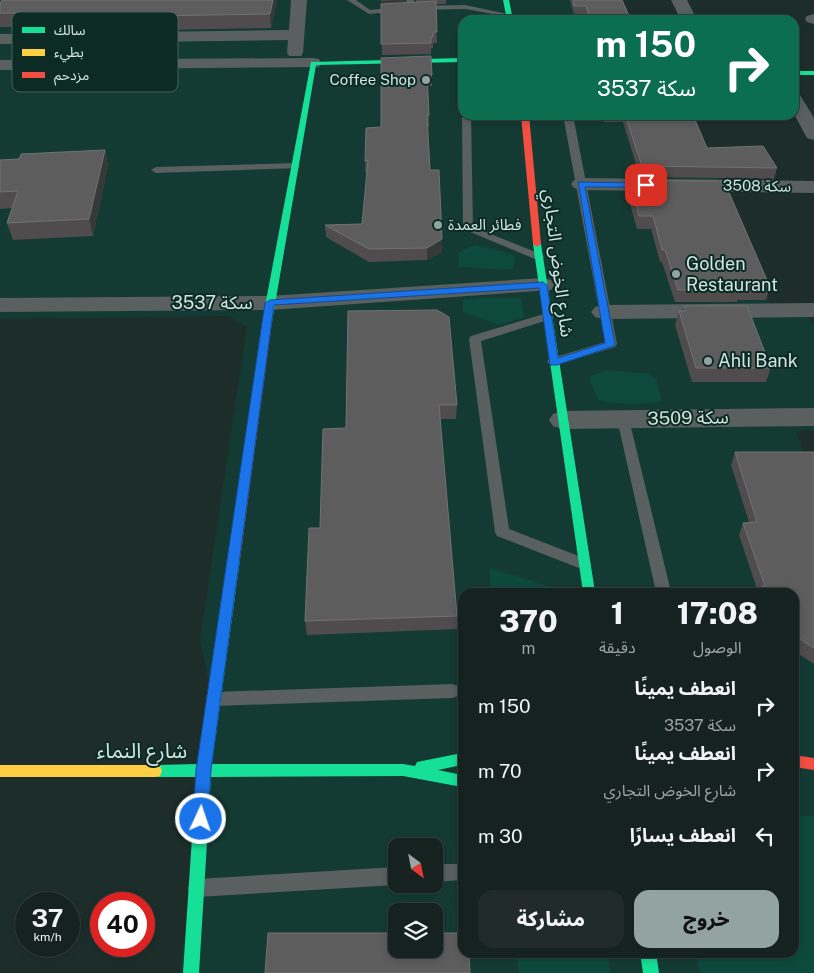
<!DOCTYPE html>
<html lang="ar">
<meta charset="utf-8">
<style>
:root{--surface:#162220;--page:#1f2a29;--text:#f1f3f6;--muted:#9ea4a5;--line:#353f3e;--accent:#93a4a0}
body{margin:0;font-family:"Public Sans","Noto Sans Arabic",sans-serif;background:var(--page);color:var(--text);direction:rtl;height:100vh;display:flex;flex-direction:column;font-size:19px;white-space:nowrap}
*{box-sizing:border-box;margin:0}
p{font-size:16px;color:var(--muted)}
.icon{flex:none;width:28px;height:28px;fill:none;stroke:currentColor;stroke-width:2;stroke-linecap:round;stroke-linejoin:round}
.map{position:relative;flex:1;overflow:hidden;direction:ltr}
.drawer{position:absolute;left:458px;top:588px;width:341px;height:370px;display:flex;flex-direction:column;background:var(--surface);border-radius:15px;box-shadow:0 2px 8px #0003,0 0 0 1px var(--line);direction:rtl}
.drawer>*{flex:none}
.top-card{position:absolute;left:458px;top:15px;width:341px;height:105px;border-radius:15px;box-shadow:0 2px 8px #0003,0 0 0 1px var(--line);direction:rtl;background:#0b6e4f;color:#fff;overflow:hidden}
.needle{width:32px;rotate:148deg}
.fabs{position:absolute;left:388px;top:838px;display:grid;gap:10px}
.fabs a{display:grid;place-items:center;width:55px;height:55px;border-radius:10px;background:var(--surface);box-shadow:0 2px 8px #0003,0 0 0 1px var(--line);font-size:25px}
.speed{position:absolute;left:15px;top:892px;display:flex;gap:10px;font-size:25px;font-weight:700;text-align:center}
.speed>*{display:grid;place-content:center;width:65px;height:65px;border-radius:50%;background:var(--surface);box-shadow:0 2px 8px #0003,0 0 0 1px var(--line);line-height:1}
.speed small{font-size:12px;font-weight:400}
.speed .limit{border:8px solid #d22;background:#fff;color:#111}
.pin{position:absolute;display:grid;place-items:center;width:42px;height:42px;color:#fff;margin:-21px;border-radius:10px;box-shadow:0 2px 8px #0006}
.me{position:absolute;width:55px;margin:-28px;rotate:3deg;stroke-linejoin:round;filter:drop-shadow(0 0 4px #0008)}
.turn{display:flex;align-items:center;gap:18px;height:105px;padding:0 20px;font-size:22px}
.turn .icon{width:65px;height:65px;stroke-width:2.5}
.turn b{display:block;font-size:35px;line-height:42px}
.eta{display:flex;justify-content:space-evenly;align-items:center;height:85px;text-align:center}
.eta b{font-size:30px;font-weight:800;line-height:35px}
.cta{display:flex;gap:10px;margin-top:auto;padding:10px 20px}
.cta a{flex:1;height:58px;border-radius:15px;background:var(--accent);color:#111;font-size:20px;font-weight:800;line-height:58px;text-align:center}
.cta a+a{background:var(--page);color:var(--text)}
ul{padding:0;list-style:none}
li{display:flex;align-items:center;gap:15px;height:65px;padding:0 20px}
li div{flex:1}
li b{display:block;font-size:19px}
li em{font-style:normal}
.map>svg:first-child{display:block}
.built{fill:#143b33;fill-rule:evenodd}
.green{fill:#0d493d}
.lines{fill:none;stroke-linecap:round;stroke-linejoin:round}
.lane{fill:#59605f;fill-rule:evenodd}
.street{fill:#59605f;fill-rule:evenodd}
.fast{fill:#16e098;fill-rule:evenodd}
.slow{fill:#ffcf43;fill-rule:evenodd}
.jam{fill:#f24e42;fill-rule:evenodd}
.wall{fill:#504c4d}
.shaded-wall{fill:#363938}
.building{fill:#5e5d5d;stroke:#707271}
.route{fill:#1a73e8;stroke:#114b97}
.poi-dot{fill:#93a4a0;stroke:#0b2b24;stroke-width:2}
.labels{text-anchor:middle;stroke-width:4;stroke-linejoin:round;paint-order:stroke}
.far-poi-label{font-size:15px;fill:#d2e4df;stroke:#0b2b24;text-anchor:end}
.far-street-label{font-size:15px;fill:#d2e4df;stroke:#0b2b24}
.street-label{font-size:18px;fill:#d2e4df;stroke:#0b2b24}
.poi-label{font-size:18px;fill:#d2e4df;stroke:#0b2b24;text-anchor:start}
.near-street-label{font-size:21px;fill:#d2e4df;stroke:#0b2b24}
.key{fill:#0b2b24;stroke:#47625c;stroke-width:1}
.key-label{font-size:14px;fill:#d2e4df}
</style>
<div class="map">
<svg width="814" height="973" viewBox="0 0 814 973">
<rect width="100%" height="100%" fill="#1d2e2a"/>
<path class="built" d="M 0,0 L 617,0 L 626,20 L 462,20 L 462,115 L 692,115 L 775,315 L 808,314 L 814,326 L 814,430 L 796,431 L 814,482 L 814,973 L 180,973 L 213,699 L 200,641 L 247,327 L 228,316 L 0,319 ZM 462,592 L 794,592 L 794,952 L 462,952 ZM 396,846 L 434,846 L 434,884 L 396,884 ZM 396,911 L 434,911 L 434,949 L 396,949 Z"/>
<path class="green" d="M 475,245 L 502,251 L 515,256 L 513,270 L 458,267 L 459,253 L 462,250 Z
M 477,298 L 521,298 L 524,317 L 499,325 L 463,312 L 463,300 Z
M 606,370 L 649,374 L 656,379 L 662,401 C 641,406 619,405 598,400 L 589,377 Z
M 490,568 L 555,588 L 556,592 L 490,592 Z
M 794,816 L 814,816 L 814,973 L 700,973 L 696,953 L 794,952 Z
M 516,953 L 607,953 L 611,973 L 519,973 Z"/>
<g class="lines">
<path class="lane" d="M 347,0 L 356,0 L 370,10 L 399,7 L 403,9 L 399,11 L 369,14 Z
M 406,0 L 414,0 L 415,6 L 465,5 L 513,15 L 509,17 L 465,9 L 412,10 L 408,8 Z
M 462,114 L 471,115 L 473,227 L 543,255 L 544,257 L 543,259 L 535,259 L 463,229 Z
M 563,115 L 573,115 L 617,344 L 615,347 L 553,366 L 547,362 L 549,359 L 605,342 Z
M 296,163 L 299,164 L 299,168 L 156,173 L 151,170 L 156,167 Z
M 547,313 L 551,315 L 553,317 L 551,319 L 481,341 L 509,529 L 589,560 L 591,564 L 589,568 L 584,570 L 497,536 L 495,532 L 469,339 L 471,336 Z
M 623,415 L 629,419 L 671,592 L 656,592 L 617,419 Z
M 452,684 L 458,686 L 460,691 L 458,696 L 452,698 L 214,706 L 208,704 L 206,699 L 208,694 L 214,692 Z
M 434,864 L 462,864 L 462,880 L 434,882 Z
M 396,867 L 396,884 L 399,884 L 396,885 L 197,897 L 190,895 L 188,888 L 190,881 L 197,879 Z"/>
<path class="street" d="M 291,0 L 307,0 L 303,53 L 301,56 L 289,56 L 287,53 L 288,40 L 0,44 L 0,34 L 289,30 Z
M 671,0 L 687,0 L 697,20 L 681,20 Z
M 814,14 L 814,24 L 807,22 L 805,19 L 807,16 Z
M 313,58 L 319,59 L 321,63 L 319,67 L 0,70 L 0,60 Z
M 794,94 L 800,95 L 814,118 L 814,140 L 807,138 L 794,114 Z
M 581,178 L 814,181 L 814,193 L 581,190 L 574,188 L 571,184 L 574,180 Z
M 543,278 L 551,280 L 554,285 L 551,290 L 270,310 L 0,312 L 0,298 L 270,296 Z
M 814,303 L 814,317 L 603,319 L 595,317 L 591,312 L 595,307 L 603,305 Z
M 814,408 L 814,426 L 562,429 L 553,426 L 549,420 L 553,414 L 562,411 Z"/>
<path class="fast" d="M 503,0 L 509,0 L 513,20 L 507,20 Z
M 462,58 L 462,62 L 316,65 L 272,322 L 267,325 L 264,324 L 262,322 L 311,62 Z
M 794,71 L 814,71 L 814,75 L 794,75 Z
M 537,241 L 541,244 L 595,592 L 583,592 L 533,244 Z
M 234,555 L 238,557 L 240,560 L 212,764 L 403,764 L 415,766 L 417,762 L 462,753 L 462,765 L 438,770 L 462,775 L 462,787 L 403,776 L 211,777 L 199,973 L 183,973 L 196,777 L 155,777 L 150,776 L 148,771 L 150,766 L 155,765 L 198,764 L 228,560 L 230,557 Z
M 640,952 L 656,952 L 659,973 L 643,973 Z"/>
<path class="slow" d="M 0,765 L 155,765 L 160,766 L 162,771 L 160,776 L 155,777 L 0,777 Z"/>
<path class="jam" d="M 521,115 L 529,115 L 541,244 L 537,247 L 533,244 Z
M 267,319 L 272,322 L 240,560 L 238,563 L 230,563 L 228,560 L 262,322 Z
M 794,755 L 814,758 L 814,770 L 794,767 Z"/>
</g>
<path class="wall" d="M 2,0 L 277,0 L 271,28 L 42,32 L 40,27 L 0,27 L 0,3 Z
M 381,0 L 405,0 L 405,3 L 416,2 L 416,0 L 446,0 L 446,4 L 436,4 L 437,43 L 433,43 L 433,48 L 431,48 L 431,54 L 382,55 Z
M 570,0 L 622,0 L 631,20 L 587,20 L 585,14 L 574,14 Z
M 381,58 L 432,75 L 432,86 L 428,86 L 429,115 L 429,127 L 427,127 L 430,170 L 442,252 L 427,260 L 369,262 L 326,237 L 325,225 L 362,224 L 367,172 L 365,172 L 365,161 L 381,127 Z
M 602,115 L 693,115 L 707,148 L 777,168 L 774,179 L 640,177 L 623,122 L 604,122 Z
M 105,150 L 108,166 L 93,236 L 13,240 L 7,223 L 12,208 L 0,209 L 0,160 L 19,159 Z
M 629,181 L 770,287 L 766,300 L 737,300 L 737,302 L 675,302 L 662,262 L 660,262 L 651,229 L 637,229 L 627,193 Z
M 684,306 L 771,368 L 766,382 L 692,382 L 675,325 L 679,311 L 683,311 Z
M 348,311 L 457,405 L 456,419 L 440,419 L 457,616 L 457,629 L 307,635 L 305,621 L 320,528 L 346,428 Z
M 735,452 L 814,452 L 814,664 L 794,651 L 794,592 L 758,592 L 739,535 L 743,523 L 749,522 L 731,465 Z"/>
<path class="shaded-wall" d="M 273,0 L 277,0 L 271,28 L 270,14 Z
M 392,0 L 405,0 L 405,4 L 382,7 L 381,1 Z
M 105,150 L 108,166 L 93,236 L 89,219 Z
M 442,239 L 442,252 L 427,260 L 427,248 Z"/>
<path class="building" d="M 2,0 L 273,0 L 270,14 L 38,18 L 41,13 L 0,13 L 0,3 Z
M 573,0 L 622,0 L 631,20 L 590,20 L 586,6 L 574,6 Z
M 436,1 L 437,32 L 433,32 L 433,37 L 431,37 L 431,43 L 381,44 L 381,4 Z
M 431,56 L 432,75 L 427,75 L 429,115 L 427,115 L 430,170 L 439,170 L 442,239 L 427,248 L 369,249 L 325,225 L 362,224 L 368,160 L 365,161 L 366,128 L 381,127 L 381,58 Z
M 625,115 L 693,115 L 707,148 L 763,146 L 777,168 L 642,166 Z
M 105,150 L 89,219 L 7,223 L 18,191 L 0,192 L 0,160 L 19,159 L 21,154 Z
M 629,181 L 724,181 L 770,287 L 740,288 L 740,289 L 678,290 L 665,250 L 662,250 L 653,216 L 639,216 Z
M 684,306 L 747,306 L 771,368 L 696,368 L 679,311 L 686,311 Z
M 437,310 L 449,317 L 457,405 L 439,405 L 457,616 L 305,621 L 309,528 L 320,528 L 323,429 L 346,428 L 348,311 Z
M 735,452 L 814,452 L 814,648 L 794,635 L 794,592 L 764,592 L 762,586 L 765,586 L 743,523 L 757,522 Z
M 268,933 L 396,933 L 396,949 L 434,949 L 434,933 L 462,933 L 462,952 L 469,952 L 470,973 L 265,973 Z"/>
<path class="route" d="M 578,182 L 646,183 L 650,185 L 646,187 L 585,187 L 615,344 L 614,346 L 557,365 L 550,365 L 539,288 L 274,305 L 211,770 L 208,819 L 206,824 L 201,826 L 196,824 L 193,819 L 196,770 L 265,303 L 270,300 L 543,282 L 547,285 L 558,358 L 605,343 Z"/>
<g class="poi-dot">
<circle cx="426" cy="80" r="5"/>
<circle cx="438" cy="225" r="5"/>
<circle cx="676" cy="274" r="5"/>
<circle cx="708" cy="361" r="5"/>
</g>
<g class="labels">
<g class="far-poi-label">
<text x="416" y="85">Coffee Shop</text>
<text x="448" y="230" text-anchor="start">فطائر العمدة</text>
</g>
<g class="far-street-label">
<text transform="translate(757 186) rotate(1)" y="5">سكة 3508</text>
</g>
<g class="street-label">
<text transform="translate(558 263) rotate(83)" y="6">شارع الخوض التجاري</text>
<text x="212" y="309">سكة 3537</text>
<text transform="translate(688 418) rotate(-1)" y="6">سكة 3509</text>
</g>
<g class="poi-label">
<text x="686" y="270">Golden<tspan x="686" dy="21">Restaurant</tspan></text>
<text x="718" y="367">Ahli Bank</text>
</g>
<g class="near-street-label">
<text x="142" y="758">شارع النماء</text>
</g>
</g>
<rect x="12" y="12" width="166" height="80" rx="8" class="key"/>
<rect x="22" y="27" width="23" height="6" fill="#16e098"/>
<rect x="22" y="49" width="23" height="7" fill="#ffcf43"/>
<rect x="22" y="72" width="23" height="6" fill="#f24e42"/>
<g class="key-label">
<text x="54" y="35">سالك</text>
<text x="54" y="57">بطيء</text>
<text x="54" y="80">مزدحم</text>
</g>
</svg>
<div class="fabs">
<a><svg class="needle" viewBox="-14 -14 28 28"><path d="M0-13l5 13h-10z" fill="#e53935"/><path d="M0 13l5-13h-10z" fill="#9ea4a5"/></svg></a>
<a><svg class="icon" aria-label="layers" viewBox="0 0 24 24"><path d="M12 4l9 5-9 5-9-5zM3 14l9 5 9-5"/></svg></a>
</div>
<div class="speed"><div>37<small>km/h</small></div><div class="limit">40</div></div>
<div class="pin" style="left:646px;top:185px;background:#d93025"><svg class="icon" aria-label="arrive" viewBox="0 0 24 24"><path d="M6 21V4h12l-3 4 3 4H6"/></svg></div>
<svg class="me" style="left:201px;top:819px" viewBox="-20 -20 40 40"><circle r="17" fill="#1a73e8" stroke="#fff" stroke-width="3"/><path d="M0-11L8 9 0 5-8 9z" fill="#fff"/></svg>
<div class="top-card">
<div class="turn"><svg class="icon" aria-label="right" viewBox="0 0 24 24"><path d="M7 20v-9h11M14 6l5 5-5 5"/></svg><div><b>150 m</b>سكة 3537</div></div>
</div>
<section class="drawer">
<div class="eta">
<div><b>17:08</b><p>الوصول</p></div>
<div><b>1</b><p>دقيقة</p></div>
<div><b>370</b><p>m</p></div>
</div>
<ul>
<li><svg class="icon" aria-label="right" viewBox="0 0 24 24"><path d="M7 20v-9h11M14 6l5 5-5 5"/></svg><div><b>انعطف يمينًا</b><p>سكة 3537</p></div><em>150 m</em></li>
<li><svg class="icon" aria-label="right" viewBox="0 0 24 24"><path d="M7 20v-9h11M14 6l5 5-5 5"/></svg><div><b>انعطف يمينًا</b><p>شارع الخوض التجاري</p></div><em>70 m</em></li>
<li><svg class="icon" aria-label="left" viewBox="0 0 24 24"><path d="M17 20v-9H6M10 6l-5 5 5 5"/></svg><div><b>انعطف يسارًا</b></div><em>30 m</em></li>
</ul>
<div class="cta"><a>خروج</a><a>مشاركة</a></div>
</section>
</div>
